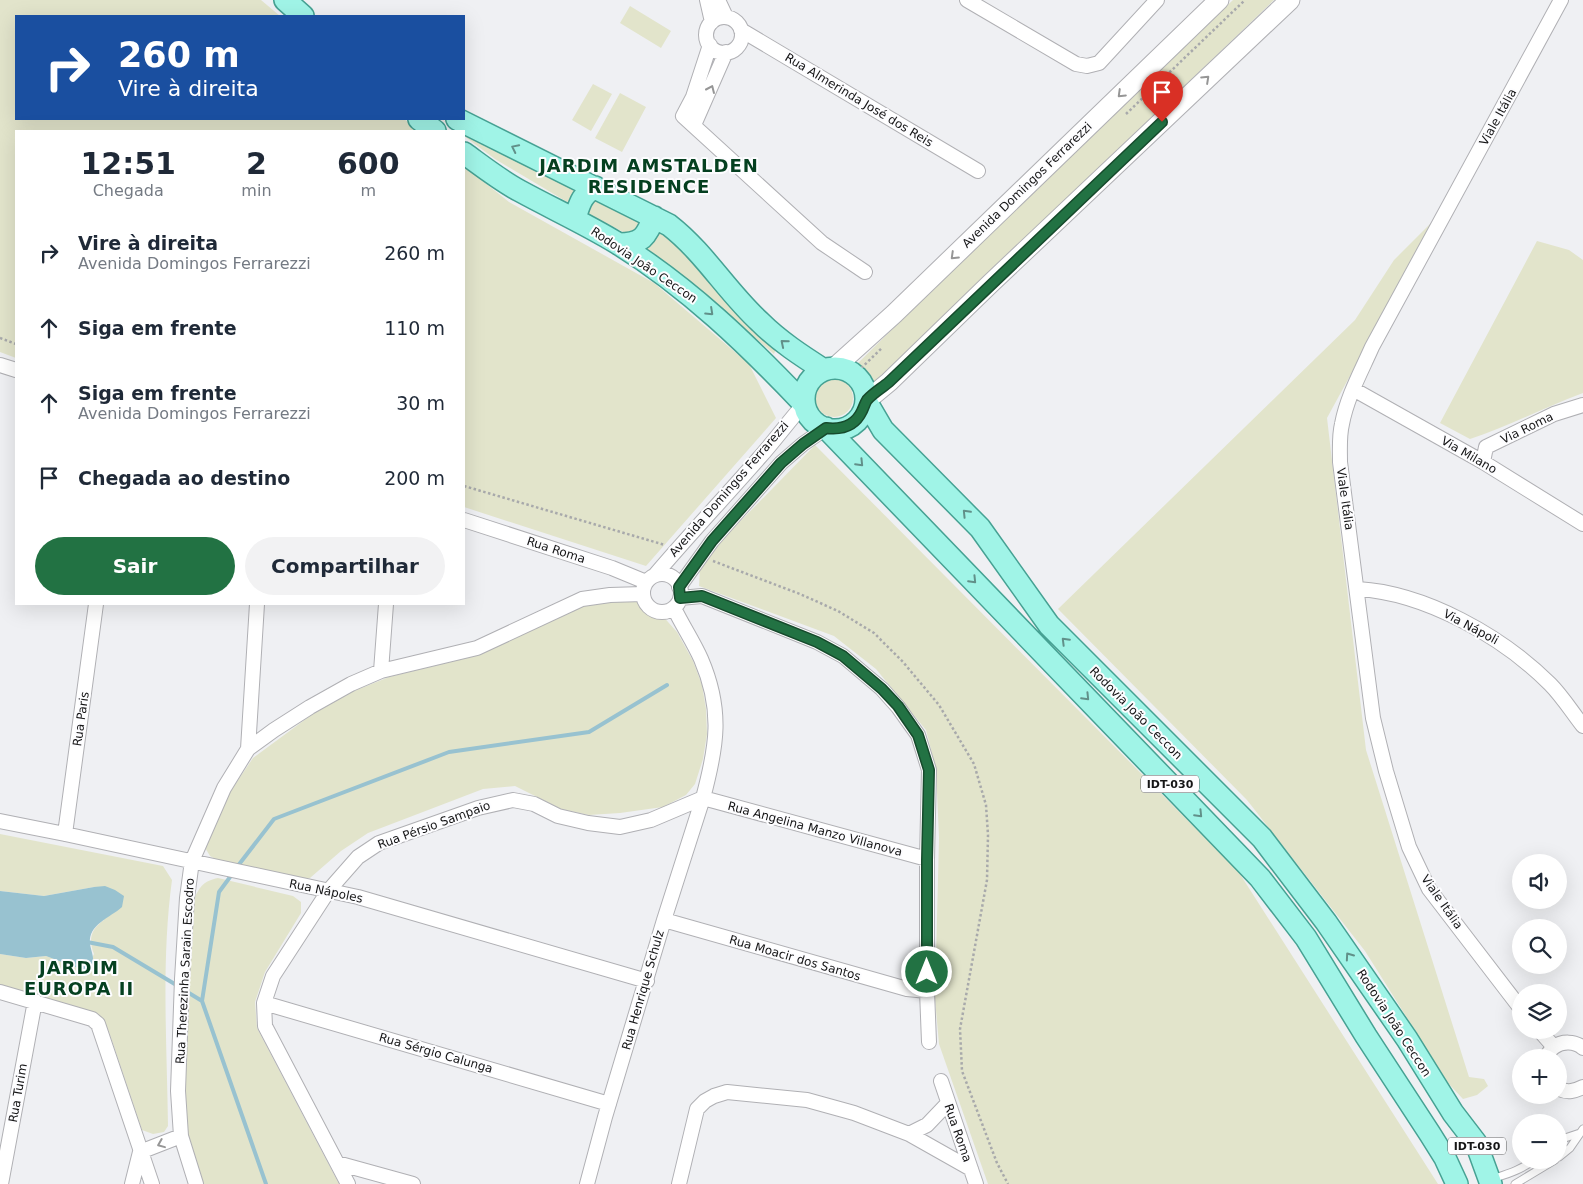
<!DOCTYPE html>
<html lang="pt">
<meta charset="utf-8">
<style>
:root{--surface:#fff;--page:#f2f2f3;--text:#1f2937;--muted:#747a83;--accent:#227243}
body{margin:0;font-family:"DejaVu Sans",sans-serif;background:var(--page);color:var(--text);height:100vh;display:flex;flex-direction:column;font-size:19px;white-space:nowrap}
*{box-sizing:border-box;margin:0}
p{font-size:16px;color:var(--muted)}
.icon{flex:none;width:28px;height:28px;fill:none;stroke:currentColor;stroke-width:2;stroke-linecap:round;stroke-linejoin:round}
.map{position:relative;flex:1;overflow:hidden}
.details{position:absolute;left:15px;top:130px;width:450px;height:475px;display:flex;flex-direction:column;background:var(--surface);border-radius:0px;box-shadow:0 5px 20px #0002}
.details>*{flex:none}
.guide{position:absolute;left:15px;top:15px;width:450px;height:105px;border-radius:0px;box-shadow:0 5px 20px #0002;background:#1a4fa0;color:#fff;overflow:hidden}
.fabs{position:absolute;left:1512px;top:854px;display:grid;gap:10px}
.fabs a{display:grid;place-items:center;width:55px;height:55px;border-radius:50%;background:var(--surface);box-shadow:0 5px 20px #0002;font-size:25px}
.pin{position:absolute;display:grid;place-items:center;width:42px;height:42px;color:#fff;margin:-51px -21px;border-radius:50% 50% 50% 0;rotate:-45deg;box-shadow:0 0 5px #0007}
.pin .icon{rotate:45deg}
.me{position:absolute;width:55px;margin:-28px;rotate:0deg;stroke-linejoin:round;filter:drop-shadow(0 0 4px #0008)}
.turn{display:flex;align-items:center;gap:18px;height:105px;padding:0 20px;font-size:22px}
.turn .icon{width:65px;height:65px;stroke-width:2.5}
.turn b{display:block;font-size:35px;line-height:42px}
.eta{display:flex;justify-content:space-evenly;align-items:center;height:85px;text-align:center}
.eta b{font-size:30px;font-weight:700;line-height:35px}
.primary-button{display:flex;gap:10px;margin-top:auto;padding:10px 20px}
.primary-button a{flex:1;height:58px;border-radius:30px;background:var(--accent);color:#fff;font-size:20px;font-weight:700;line-height:58px;text-align:center}
.primary-button a+a{background:var(--page);color:var(--text)}
ul{padding:0;list-style:none}
li{display:flex;align-items:center;gap:15px;height:75px;padding:0 20px}
li div{flex:1}
li b{display:block;font-size:19px}
li em{font-style:normal}
.map>svg:first-child{display:block}
.green{fill:#e2e4cb}
.water{fill:#98c2d0}
.lines{fill:none;stroke-linecap:round;stroke-linejoin:round}
.stream{stroke:#98c2d0;stroke-width:4}
.lane-casing{stroke:#b0b0b4;stroke-width:9}
.street-casing{stroke:#b0b0b4;stroke-width:16}
.secondary-casing{stroke:#b0b0b4;stroke-width:21}
.primary-casing{stroke:#46a193;stroke-width:24}
.path{stroke:#a8a9ab;stroke-width:2.5;stroke-dasharray:2.5 2.5;stroke-linecap:butt}
.lane{stroke:#fff;stroke-width:7}
.street{stroke:#fff;stroke-width:14}
.secondary{stroke:#fff;stroke-width:19}
.primary{stroke:#a0f4e7;stroke-width:21}
.oneway{stroke:#969696}
.oneway2{stroke:#619089}
.route-casing{stroke:#164a2c;stroke-width:12}
.route{stroke:#227243;stroke-width:9}
.labels{text-anchor:middle;stroke-width:4;stroke-linejoin:round;paint-order:stroke}
.shield{fill:#fdfdff;stroke:#5b5b5c;stroke-width:1}
.shield-label{font-size:11px;font-weight:bold;fill:#151516}
.street-label{font-size:12px;fill:#151516;stroke:#fdfdff}
.district-label{font-size:18px;font-weight:bold;letter-spacing:1px;fill:#054020;stroke:#fdfdff}
</style>
<div class="map">
<svg width="1583" height="1184" viewBox="0 0 1583 1184">
<rect width="100%" height="100%" fill="#eff0f3"/>
<path class="green" d="M 0,0 L 261,0 L 280,16 L 16,16 L 16,119 L 404,119 L 420,131 L 16,131 L 16,358 L 0,352 Z
M 1233,0 L 1274,0 L 873,385 L 856,365 L 1013,210 Z
M 630,6 L 671,31 L 661,48 L 620,23 Z
M 593,84 L 612,94 L 591,131 L 572,120 Z
M 620,93 L 646,107 L 622,152 L 595,138 Z
M 441,119 L 516,159 L 583,190 L 574,206 L 495,159 L 464,136 L 464,131 L 458,131 Z
M 464,166 L 509,202 L 654,283 L 749,364 L 776,418 L 646,566 L 464,507 Z
M 594,196 L 644,223 L 631,236 L 588,214 L 588,198 Z
M 1436,218 L 1327,418 L 1366,750 L 1469,1077 L 1484,1079 L 1488,1086 L 1477,1095 L 1463,1099 L 1448,1083 L 1365,951 L 1247,800 L 1058,609 L 1355,320 L 1394,260 Z
M 660,224 L 776,349 L 774,354 L 683,277 L 639,250 Z
M 1537,241 L 1569,250 L 1583,260 L 1583,393 C 1545,407 1509,426 1470,439 L 1440,423 Z
M815 398a19 19 0 1 1 38 0a19 19 0 1 1-38 0Z
M 815,445 L 1238,871 L 1438,1184 L 988,1184 L 939,1044 L 935,999 L 939,838 L 936,769 L 926,730 L 876,669 L 834,636 L 699,586 L 700,569 L 722,540 Z
M 608,601 L 639,602 L 660,613 L 677,632 L 693,661 L 702,685 L 706,709 L 707,734 L 703,759 L 695,784 L 686,795 L 663,807 L 620,813 L 589,815 L 561,809 L 515,786 L 483,789 L 368,833 L 341,851 L 310,878 L 304,879 L 219,861 L 210,856 L 204,846 L 230,792 L 253,758 L 314,713 L 354,691 L 389,677 L 479,655 L 565,613 L 585,605 Z
M 0,834 L 163,866 L 172,880 C 161,961 167,1044 168,1126 L 164,1132 L 153,1134 L 142,1130 L 109,1032 L 104,1021 L 96,1013 L 0,985 L 0,954 L 26,958 L 46,956 L 86,970 L 94,954 C 88,939 91,929 104,920 L 94,887 L 44,896 L 0,891 Z
M 218,878 L 293,896 L 301,902 L 301,913 L 265,972 L 255,1002 L 257,1028 L 339,1184 L 203,1184 L 188,1134 L 185,1091 L 189,979 L 194,899 C 200,886 204,881 218,878 Z"/>
<path class="water" d="M 105,886 L 115,890 L 124,896 L 122,907 C 110,918 88,924 90,944 C 91,951 94,956 93,964 L 86,971 L 46,956 L 26,958 L 0,954 L 0,891 L 44,896 L 94,887 Z"/>
<g class="lines">
<path class="stream" d="M 237,867 L 274,819 L 449,752 L 589,732 L 667,685
M 87,942 L 113,947 L 178,986
M 184,990 L 202,1001 L 266,1184
M 202,1001 L 219,892 L 233,873"/>
<g class="lane-casing">
<path id="lane" d="M 1559,1140 L 1580,1133
M 1559,1157 L 1570,1148 L 1583,1129
M 1492,1179 C 1507,1174 1521,1170 1534,1160
M 1515,1184 L 1555,1160"/>
</g>
<g class="street-casing">
<path id="street" d="M 707,0 L 712,22
M 718,0 L 726,17
M 967,0 L 1076,64 L 1087,66 L 1099,63 L 1157,0
M706 35a18 18 0 1 1 36 0a18 18 0 1 1-36 0Z
M 741,30 L 978,171
M 710,45 L 693,97 L 683,116 L 822,243 L 865,272
M 694,125 L 726,52
M 0,365 L 16,370
M 1353,389 L 1483,462 L 1583,524
M 1483,462 L 1486,447 L 1554,414 L 1583,405
M 464,520 L 612,568 L 646,582
M643 593a19 19 0 1 1 38 0a19 19 0 1 1-38 0Z
M 655,575 C 689,535 725,497 760,457 C 775,440 789,421 804,404
M 679,587 L 712,541 L 781,463 L 803,444 L 826,428
M 1358,589 C 1425,593 1502,636 1550,684 C 1562,696 1572,712 1583,726
M 680,598 L 702,596 L 817,642 L 843,656 L 882,689 L 898,707 L 918,735 L 929,770 L 927,859 L 927,991 L 929,1042
M 381,671 L 386,604
M 248,749 L 257,604
M 0,821 L 65,834 L 358,897 L 647,981
M 65,834 L 96,604
M 664,920 L 907,989 L 927,991
M 0,992 L 92,1019 L 98,1024 L 152,1184
M 264,1003 L 609,1104
M 1521,1009 L 1429,889 L 1409,847 L 1386,771 L 1373,718 L 1340,462 C 1340,449 1339,436 1342,424 C 1347,397 1361,372 1372,347 L 1561,0
M 1539,1030 L 1554,1047
M 1546,1058 C 1548,1054 1551,1049 1554,1047 C 1562,1041 1575,1041 1583,1048
M 941,1081 L 976,1184
M 1559,1089 C 1568,1093 1575,1091 1583,1087
M 909,1134 L 927,1125 L 948,1103
M 140,1152 L 181,1136
M 337,1163 L 413,1184
M 1,1184 L 35,1001
M 132,1184 L 140,1152
M 196,1184 L 181,1136 L 178,1091 L 182,979 L 187,898 L 192,861 L 224,788 L 248,749 L 274,730 L 310,707 L 351,684 L 381,671 L 477,648 L 582,599 L 610,595 L 643,594
M 348,1184 L 265,1026 L 264,1003 L 273,976 L 329,890 L 358,857 L 379,843 L 478,808 L 513,800 L 534,804 L 558,816 L 588,823 L 620,827 L 651,820 L 703,798 C 717,746 723,710 701,659 C 693,641 682,625 674,608
M 587,1184 L 605,1117 L 664,920 L 703,798 L 927,859
M 679,1184 L 697,1109 L 705,1101 L 714,1096 L 727,1092 L 807,1100 L 854,1113 L 909,1134 L 971,1169"/>
</g>
<g class="secondary-casing">
<path id="secondary" d="M 834,368 L 894,314 L 1219,0
M 866,401 L 889,382 L 990,284 L 1290,0"/>
</g>
<g class="primary-casing">
<path id="primary" d="M 285,0 L 303,16
M 419,119 L 435,131
M 457,119 L 669,225 C 705,253 727,292 760,322 C 779,341 802,356 824,370
M 464,153 C 482,166 501,181 520,191 C 553,209 586,224 617,243 C 688,287 747,344 804,404
M 575,218 C 580,203 581,196 595,187
M 619,244 C 642,244 646,237 654,217
M804 399a31 31 0 1 1 62 0a31 31 0 1 1-62 0Z
M 866,401 L 883,430 L 980,528 L 1049,625 L 1262,838 L 1326,922 L 1407,1039 L 1453,1113 L 1476,1143 L 1491,1184
M 826,428 L 1260,878 L 1306,938 L 1366,1036 L 1430,1134 L 1445,1158 L 1457,1184"/>
</g>
<path class="path" d="M 1126,114 L 1245,0
M 0,338 L 16,344
M 854,375 L 882,348
M 464,486 L 665,545
M 713,561 L 800,594 L 838,611 L 874,633 L 903,662 L 939,705 L 974,764 L 986,805 L 988,835 L 987,880 L 960,1029 L 962,1071 L 997,1163 L 1008,1184"/>
<use href="#lane" class="lane"/>
<use href="#street" class="street"/>
<use href="#secondary" class="secondary"/>
<use href="#primary" class="primary"/>
</g>
<defs><path id="oneway-chevron" d="M-2-3.5L2.5 0L-2 3.5" fill="none" stroke-width="1.6" stroke-linecap="round" stroke-linejoin="round" transform="scale(1.25)"/></defs>
<g class="oneway">
<use href="#oneway-chevron" transform="translate(1206 79) rotate(-43)"/>
<use href="#oneway-chevron" transform="translate(711 89) rotate(-66)"/>
<use href="#oneway-chevron" transform="translate(1121 94) rotate(136)"/>
<use href="#oneway-chevron" transform="translate(954 256) rotate(136)"/>
<use href="#oneway-chevron" transform="translate(161 1144) rotate(158)"/>
</g>
<g class="oneway2">
<use href="#oneway-chevron" transform="translate(515 148) rotate(-154)"/>
<use href="#oneway-chevron" transform="translate(710 312) rotate(43)"/>
<use href="#oneway-chevron" transform="translate(784 343) rotate(-140)"/>
<use href="#oneway-chevron" transform="translate(860 463) rotate(46)"/>
<use href="#oneway-chevron" transform="translate(966 513) rotate(-134)"/>
<use href="#oneway-chevron" transform="translate(973 580) rotate(46)"/>
<use href="#oneway-chevron" transform="translate(1065 641) rotate(-135)"/>
<use href="#oneway-chevron" transform="translate(1086 697) rotate(46)"/>
<use href="#oneway-chevron" transform="translate(1199 814) rotate(46)"/>
<use href="#oneway-chevron" transform="translate(1349 956) rotate(-125)"/>
</g>
<g class="lines">
<g class="route-casing">
<path id="route" d="M 927,972 L 927,860 L 929,770 L 918,735 L 898,706 L 882,689 L 843,656 L 817,642 L 702,596 L 680,598 L 679,587 L 712,541 L 781,463 L 803,444 L 826,428 C 842,430 855,426 862,411 C 864,407 865,403 867,400 C 873,393 882,388 889,382 L 1162,122"/>
</g>
<use href="#route" class="route"/>
</g>
<g class="labels">
<g class="shield">
<rect x="1141" y="775.5" width="58" height="17" rx="4"/>
<rect x="1448" y="1137.5" width="58" height="17" rx="4"/>
</g>
<g class="shield-label">
<text x="1170" y="788">IDT-030</text>
<text x="1477" y="1150">IDT-030</text>
</g>
<g class="street-label">
<text transform="translate(859 100) rotate(31)" y="4">Rua Almerinda José dos Reis</text>
<text transform="translate(1498 117) rotate(-61)" y="4">Viale Itália</text>
<text transform="translate(1027 185) rotate(-44)" y="4">Avenida Domingos Ferrarezzi</text>
<text transform="translate(644 265) rotate(34)" y="4">Rodovia João Ceccon</text>
<text transform="translate(1527 428) rotate(-26)" y="4">Via Roma</text>
<text transform="translate(1469 455) rotate(30)" y="4">Via Milano</text>
<text transform="translate(729 489) rotate(-49)" y="4">Avenida Domingos Ferrarezzi</text>
<text transform="translate(1345 499) rotate(82)" y="4">Viale Itália</text>
<text transform="translate(556 550) rotate(18)" y="4">Rua Roma</text>
<text transform="translate(1471 627) rotate(28)" y="4">Via Nápoli</text>
<text transform="translate(1136 713) rotate(45)" y="4">Rodovia João Ceccon</text>
<text transform="translate(81 719) rotate(-82)" y="4">Rua Paris</text>
<text transform="translate(434 825) rotate(-20)" y="4">Rua Pérsio Sampaio</text>
<text transform="translate(815 829) rotate(15)" y="4">Rua Angelina Manzo Villanova</text>
<text transform="translate(326 891) rotate(12)" y="4">Rua Nápoles</text>
<text transform="translate(1442 902) rotate(55)" y="4">Viale Itália</text>
<text transform="translate(795 958) rotate(16)" y="4">Rua Moacir dos Santos</text>
<text transform="translate(185 971) rotate(-87)" y="4">Rua Therezinha Sarain Escodro</text>
<text transform="translate(643 990) rotate(-74)" y="4">Rua Henrique Schulz</text>
<text transform="translate(1394 1023) rotate(57)" y="4">Rodovia João Ceccon</text>
<text transform="translate(436 1053) rotate(16)" y="4">Rua Sérgio Calunga</text>
<text transform="translate(18 1093) rotate(-80)" y="4">Rua Turim</text>
<text transform="translate(958 1133) rotate(71)" y="4">Rua Roma</text>
</g>
<g class="district-label">
<text x="649" y="172">JARDIM AMSTALDEN<tspan x="649" dy="21">RESIDENCE</tspan></text>
<text x="79" y="974">JARDIM<tspan x="79" dy="21">EUROPA II</tspan></text>
</g>
</g>
</svg>
<div class="fabs">
<a><svg class="icon" aria-label="sound" viewBox="0 0 24 24"><path d="M4 9h4l5-4v14l-5-4H4zM17 9q2 3 0 6"/></svg></a>
<a><svg class="icon" aria-label="search" viewBox="0 0 24 24"><circle cx="10" cy="10" r="6"/><path d="M15 15l6 6"/></svg></a>
<a><svg class="icon" aria-label="layers" viewBox="0 0 24 24"><path d="M12 4l9 5-9 5-9-5zM3 14l9 5 9-5"/></svg></a>
<a>+</a>
<a>−</a>
</div>
<div class="pin" style="left:1162px;top:122px;background:#d93025"><svg class="icon" aria-label="arrive" viewBox="0 0 24 24"><path d="M6 21V4h12l-3 4 3 4H6"/></svg></div>
<svg class="me" style="left:927px;top:972px" viewBox="-20 -20 40 40"><circle r="17" fill="#227243" stroke="#fff" stroke-width="3"/><path d="M0-11L8 9 0 5-8 9z" fill="#fff"/></svg>
<div class="guide">
<div class="turn"><svg class="icon" aria-label="right" viewBox="0 0 24 24"><path d="M7 20v-9h11M14 6l5 5-5 5"/></svg><div><b>260 m</b>Vire à direita</div></div>
</div>
<section class="details">
<div class="eta">
<div><b>12:51</b><p>Chegada</p></div>
<div><b>2</b><p>min</p></div>
<div><b>600</b><p>m</p></div>
</div>
<ul>
<li><svg class="icon" aria-label="right" viewBox="0 0 24 24"><path d="M7 20v-9h11M14 6l5 5-5 5"/></svg><div><b>Vire à direita</b><p>Avenida Domingos Ferrarezzi</p></div><em>260 m</em></li>
<li><svg class="icon" aria-label="ahead" viewBox="0 0 24 24"><path d="M12 20V5M6 11l6-6 6 6"/></svg><div><b>Siga em frente</b></div><em>110 m</em></li>
<li><svg class="icon" aria-label="ahead" viewBox="0 0 24 24"><path d="M12 20V5M6 11l6-6 6 6"/></svg><div><b>Siga em frente</b><p>Avenida Domingos Ferrarezzi</p></div><em>30 m</em></li>
<li><svg class="icon" aria-label="arrive" viewBox="0 0 24 24"><path d="M6 21V4h12l-3 4 3 4H6"/></svg><div><b>Chegada ao destino</b></div><em>200 m</em></li>
</ul>
<div class="primary-button"><a>Sair</a><a>Compartilhar</a></div>
</section>
</div>
